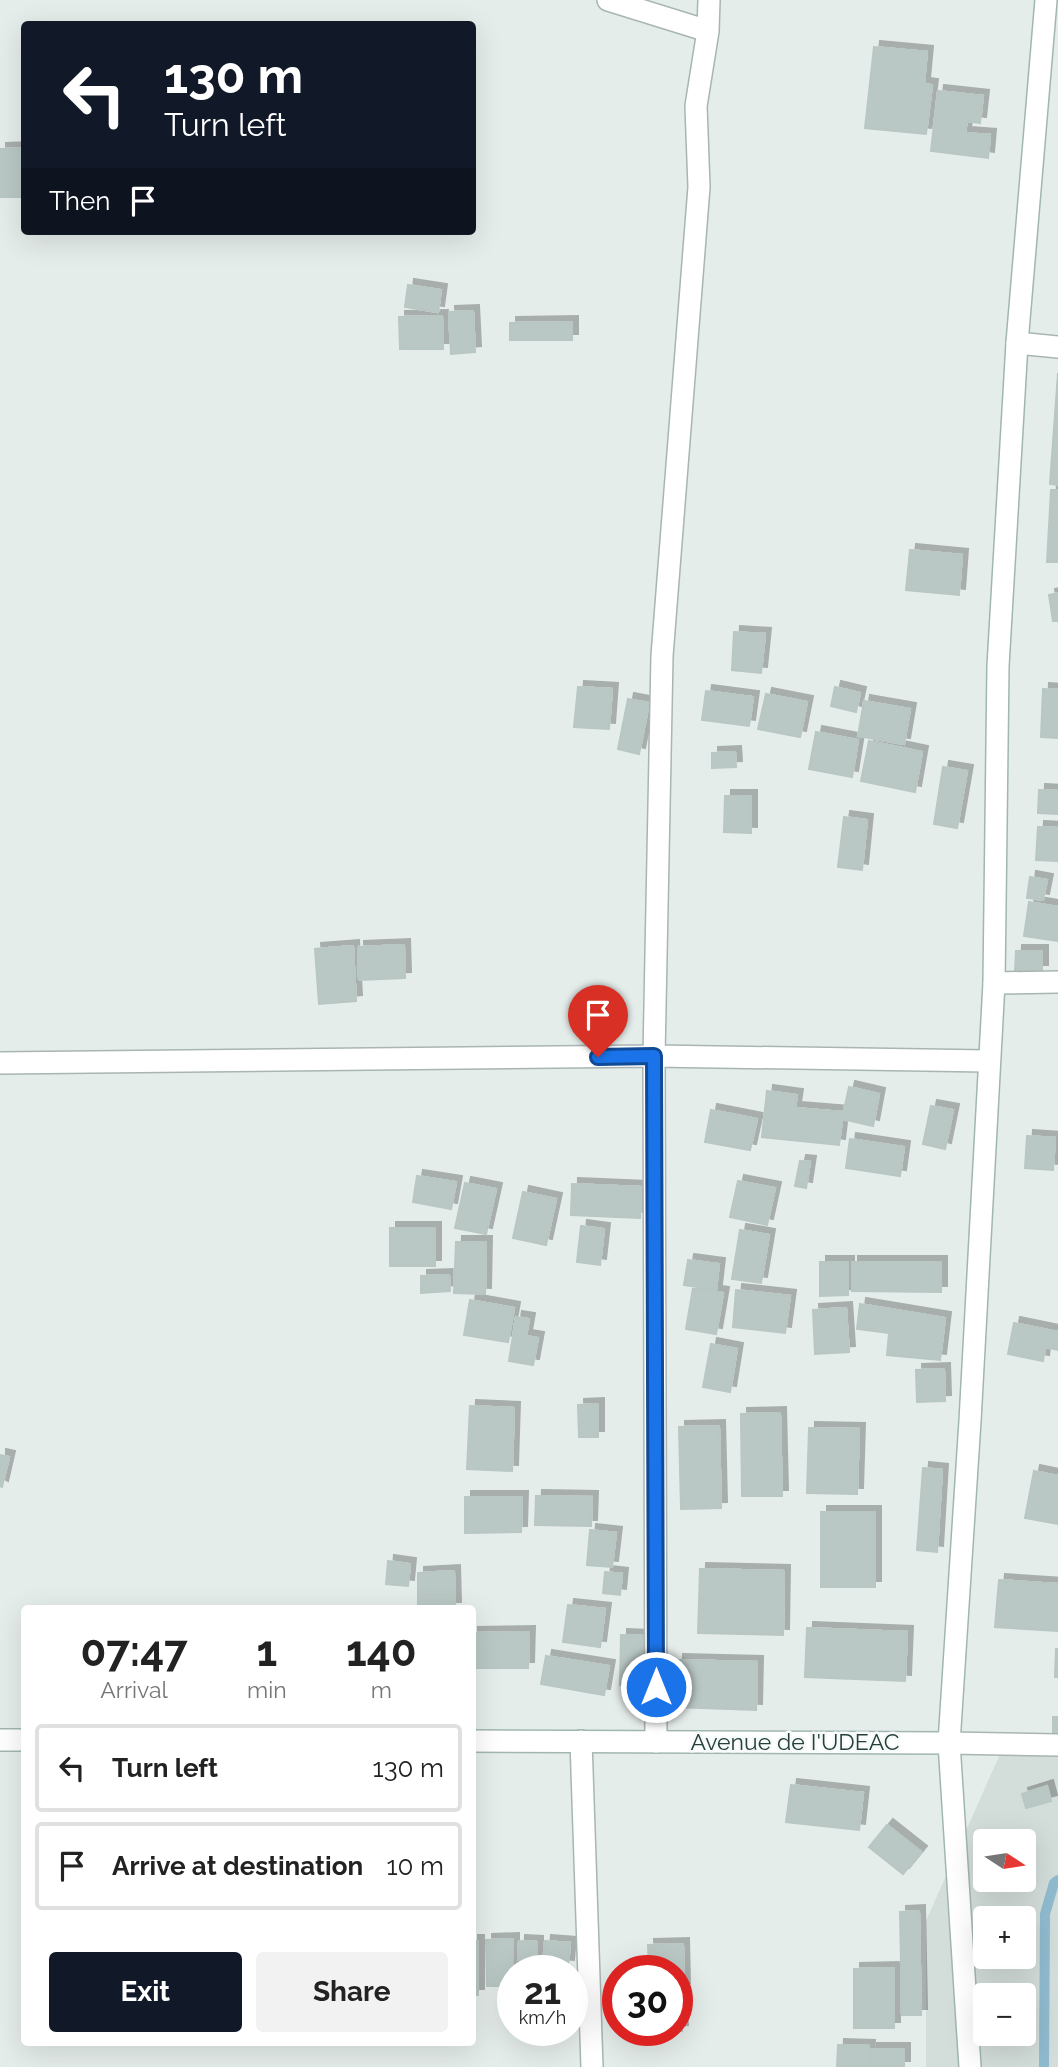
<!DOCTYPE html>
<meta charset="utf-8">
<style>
:root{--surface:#fff;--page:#f2f2f2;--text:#222;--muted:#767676;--line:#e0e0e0;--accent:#111827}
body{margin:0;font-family:Raleway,sans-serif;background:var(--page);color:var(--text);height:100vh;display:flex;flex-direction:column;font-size:26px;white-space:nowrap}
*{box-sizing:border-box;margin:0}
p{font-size:23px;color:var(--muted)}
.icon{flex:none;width:38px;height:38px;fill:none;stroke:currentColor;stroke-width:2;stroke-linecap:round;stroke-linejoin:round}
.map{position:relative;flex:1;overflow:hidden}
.panel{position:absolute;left:21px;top:1605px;width:455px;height:441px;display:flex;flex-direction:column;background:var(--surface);border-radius:7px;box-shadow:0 7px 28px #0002}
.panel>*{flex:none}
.top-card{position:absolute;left:21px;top:21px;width:455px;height:214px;border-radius:7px;box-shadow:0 7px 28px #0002;background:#111827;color:#fff;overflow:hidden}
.needle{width:46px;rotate:102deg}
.fabs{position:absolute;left:973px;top:1829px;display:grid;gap:14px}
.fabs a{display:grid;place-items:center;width:63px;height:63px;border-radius:7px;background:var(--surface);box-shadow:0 7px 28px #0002;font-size:35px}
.speed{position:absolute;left:497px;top:1955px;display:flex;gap:14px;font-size:35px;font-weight:700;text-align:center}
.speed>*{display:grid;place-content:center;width:91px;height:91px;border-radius:50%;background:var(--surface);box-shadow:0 7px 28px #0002;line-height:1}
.speed small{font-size:18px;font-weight:400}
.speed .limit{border:10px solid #d22;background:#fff;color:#111}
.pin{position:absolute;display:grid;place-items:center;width:60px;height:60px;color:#fff;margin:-72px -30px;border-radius:50% 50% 50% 0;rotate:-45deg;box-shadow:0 0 7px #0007}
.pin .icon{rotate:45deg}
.me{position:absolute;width:77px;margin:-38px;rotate:0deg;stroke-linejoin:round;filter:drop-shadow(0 0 5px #0008)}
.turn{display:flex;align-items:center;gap:24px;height:147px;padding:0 28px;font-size:32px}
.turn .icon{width:91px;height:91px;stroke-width:2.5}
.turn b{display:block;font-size:49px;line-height:60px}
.then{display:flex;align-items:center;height:66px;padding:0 28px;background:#0003;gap:14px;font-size:26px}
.eta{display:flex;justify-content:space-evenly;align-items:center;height:119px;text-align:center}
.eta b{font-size:42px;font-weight:700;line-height:49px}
.button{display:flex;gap:14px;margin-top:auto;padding:14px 28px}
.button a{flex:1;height:80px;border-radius:7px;background:var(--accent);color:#fff;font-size:28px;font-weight:700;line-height:80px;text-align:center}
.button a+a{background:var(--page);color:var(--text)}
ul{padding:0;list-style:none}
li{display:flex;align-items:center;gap:21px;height:88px;margin:0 14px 10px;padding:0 14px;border:4px solid var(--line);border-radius:7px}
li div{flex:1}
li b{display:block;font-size:26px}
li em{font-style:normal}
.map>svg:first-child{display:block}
.built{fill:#d3ddda;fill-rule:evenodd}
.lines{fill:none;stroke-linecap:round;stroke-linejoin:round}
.stream{stroke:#90bbcf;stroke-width:10}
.building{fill:#bac8c5;stroke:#b8c7c3;stroke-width:2;filter:url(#shadow)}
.street-casing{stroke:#a8b5b3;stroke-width:24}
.secondary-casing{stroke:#a1b6b2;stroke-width:24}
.street{stroke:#fff;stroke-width:21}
.secondary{stroke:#fff;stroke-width:21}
.route-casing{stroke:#114b97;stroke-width:18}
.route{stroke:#1a73e8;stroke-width:12}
.labels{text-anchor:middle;stroke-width:5;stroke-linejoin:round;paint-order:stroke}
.street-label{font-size:23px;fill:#253f3c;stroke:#f6faf8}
</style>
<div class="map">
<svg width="1058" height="2067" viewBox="0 0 1058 2067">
<defs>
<filter id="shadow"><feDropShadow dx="6" dy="-6" stdDeviation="0" flood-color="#0004"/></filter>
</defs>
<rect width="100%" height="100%" fill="#e5edeb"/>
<path class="built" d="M 1058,1753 L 1058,2067 L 926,2067 L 926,1921 L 1000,1754 ZM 985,1841 L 1024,1841 L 1024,1880 L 985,1880 ZM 985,1918 L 1024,1918 L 1024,1956 L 985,1956 ZM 985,1995 L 1024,1995 L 1024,2034 L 985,2034 Z"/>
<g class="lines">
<path class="stream" d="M 1044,2067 L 1045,1914 L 1054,1883 L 1058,1880"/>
</g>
<path class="building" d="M 874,47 L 927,52 L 924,84 L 932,85 L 926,134 L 865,128 Z
M 938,91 L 983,96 L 980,123 L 967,121 L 965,133 L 990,135 L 988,158 L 931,151 Z
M 24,148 L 24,197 L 0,197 L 0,149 Z
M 408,285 L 441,290 L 438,312 L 405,307 Z
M 473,311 L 475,352 L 451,354 L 449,312 Z
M 442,316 L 443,349 L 400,349 L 399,317 Z
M 572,322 L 572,340 L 510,340 L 510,323 Z
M 1058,373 L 1058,485 L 1050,484 Z
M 1051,490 L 1058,490 L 1058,562 L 1047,562 Z
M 910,550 L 962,555 L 959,595 L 906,590 Z
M 1058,593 L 1058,621 L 1053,621 L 1049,595 Z
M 734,632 L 765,634 L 761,673 L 732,670 Z
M 578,687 L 612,689 L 609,729 L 574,727 Z
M 835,687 L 860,693 L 856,712 L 831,706 Z
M 1043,689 L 1058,690 L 1058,738 L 1041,737 Z
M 706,691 L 753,697 L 749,726 L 702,720 Z
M 766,694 L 807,702 L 800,737 L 758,729 Z
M 628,699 L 649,703 L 639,754 L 618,749 Z
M 864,701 L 910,709 L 904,744 L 858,736 Z
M 816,732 L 858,740 L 852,777 L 809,769 Z
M 869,741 L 922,752 L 915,792 L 861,781 Z
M 735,752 L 736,767 L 712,768 L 712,753 Z
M 943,767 L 967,771 L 957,828 L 934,824 Z
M 1039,790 L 1058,791 L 1058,814 L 1038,813 Z
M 725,796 L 751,796 L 751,833 L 724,832 Z
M 844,817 L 867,820 L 862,870 L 838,867 Z
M 1038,827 L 1058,828 L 1058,861 L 1036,860 Z
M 1030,877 L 1047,880 L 1043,900 L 1027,898 Z
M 1029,902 L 1058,907 L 1058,941 L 1024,936 Z
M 404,945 L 405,978 L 359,980 L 358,947 Z
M 353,946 L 356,1001 L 319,1004 L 315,949 Z
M 1016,951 L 1042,951 L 1042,971 L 1015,971 Z
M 849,1087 L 879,1094 L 873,1126 L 842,1119 Z
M 767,1091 L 797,1095 L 795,1108 L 843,1112 L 839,1145 L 762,1137 Z
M 931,1106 L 953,1110 L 945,1149 L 923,1144 Z
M 711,1110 L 757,1119 L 750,1150 L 705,1142 Z
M 1027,1136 L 1055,1138 L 1053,1170 L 1025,1168 Z
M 850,1139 L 904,1147 L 900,1176 L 846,1168 Z
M 800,1161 L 810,1162 L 806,1188 L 795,1186 Z
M 417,1176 L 456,1182 L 451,1209 L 413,1202 Z
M 738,1181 L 775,1188 L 767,1225 L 730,1217 Z
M 465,1183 L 496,1189 L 486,1234 L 455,1228 Z
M 572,1184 L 641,1187 L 640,1218 L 571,1215 Z
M 523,1192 L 556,1199 L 546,1245 L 513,1238 Z
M 581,1226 L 604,1229 L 600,1265 L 577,1262 Z
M 390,1228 L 435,1228 L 435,1266 L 390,1266 Z
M 740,1230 L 769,1235 L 761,1283 L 732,1279 Z
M 456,1242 L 486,1242 L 485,1294 L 454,1293 Z
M 688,1260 L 719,1264 L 716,1290 L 684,1285 Z
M 820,1262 L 848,1262 L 848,1295 L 820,1296 Z
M 852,1262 L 941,1262 L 941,1292 L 852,1291 Z
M 449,1275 L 450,1291 L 421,1293 L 421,1276 Z
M 693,1288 L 723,1293 L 716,1334 L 686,1329 Z
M 736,1290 L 790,1296 L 785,1333 L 733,1327 Z
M 470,1300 L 514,1308 L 508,1342 L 464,1335 Z
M 860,1304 L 945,1318 L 940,1360 L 887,1355 L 889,1333 L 857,1329 Z
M 846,1308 L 849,1352 L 815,1354 L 813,1310 Z
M 516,1317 L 529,1319 L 526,1336 L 538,1338 L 533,1365 L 509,1361 Z
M 1014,1323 L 1058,1332 L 1058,1350 L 1045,1347 L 1043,1361 L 1008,1354 Z
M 711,1344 L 737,1349 L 730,1392 L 703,1387 Z
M 944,1369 L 945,1401 L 917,1402 L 916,1370 Z
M 598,1404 L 598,1437 L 579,1437 L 578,1405 Z
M 470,1406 L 514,1408 L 512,1471 L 467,1469 Z
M 780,1413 L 782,1496 L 742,1496 L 741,1414 Z
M 719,1426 L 721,1508 L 681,1509 L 679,1427 Z
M 809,1428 L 859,1429 L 857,1494 L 807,1493 Z
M 0,1455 L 9,1457 L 2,1487 L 0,1486 Z
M 923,1468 L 942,1470 L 937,1552 L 917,1550 Z
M 1034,1471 L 1058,1476 L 1058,1524 L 1025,1518 Z
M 536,1496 L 592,1497 L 591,1526 L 535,1525 Z
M 465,1497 L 522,1497 L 521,1532 L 465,1533 Z
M 821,1512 L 875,1512 L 875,1587 L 821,1587 Z
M 590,1530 L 616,1533 L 612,1567 L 587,1565 Z
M 388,1561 L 410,1564 L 408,1586 L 386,1584 Z
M 700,1569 L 784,1571 L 783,1635 L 698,1633 Z
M 454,1571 L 455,1608 L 418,1608 L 418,1573 Z
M 605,1572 L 622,1574 L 620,1595 L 603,1593 Z
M 999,1580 L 1058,1584 L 1058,1631 L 995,1627 Z
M 568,1605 L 605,1609 L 600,1647 L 563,1642 Z
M 807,1628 L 907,1632 L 905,1681 L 805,1677 Z
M 529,1632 L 528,1668 L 472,1668 L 472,1633 Z
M 621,1635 L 643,1636 L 642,1685 L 620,1685 Z
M 1056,1649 L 1058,1649 L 1058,1677 L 1055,1677 Z
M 546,1656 L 609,1666 L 604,1695 L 541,1684 Z
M 677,1660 L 757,1662 L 756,1710 L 675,1707 Z
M 1053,1717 L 1058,1717 L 1058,1740 L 1053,1740 Z
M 791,1785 L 863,1793 L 859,1830 L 786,1822 Z
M 1047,1786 L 1051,1801 L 1026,1808 L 1022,1794 Z
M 887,1825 L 921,1852 L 903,1874 L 869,1847 Z
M 919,1911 L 921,2015 L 902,2015 L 900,1912 Z
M 513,1939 L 513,1986 L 487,1986 L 486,1940 Z
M 472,1941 L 478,1941 L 478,1995 L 472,1995 Z
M 519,1941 L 537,1942 L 537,1960 L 518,1960 Z
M 545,1941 L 570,1943 L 568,1966 L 543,1964 Z
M 683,1944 L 684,1989 L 677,1989 L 677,1970 L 649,1970 L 648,1945 Z
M 894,1968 L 894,2028 L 854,2028 L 854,1969 Z
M 677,2003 L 680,2003 L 682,2031 L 646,2033 L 646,2030 L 677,2030 Z
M 838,2045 L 869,2046 L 868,2067 L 837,2067 Z
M 871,2049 L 904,2049 L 904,2067 L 870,2067 Z"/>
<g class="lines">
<g class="street-casing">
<path id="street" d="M 608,0 L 708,31
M 1017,343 L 1058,347
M 994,983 L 1058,982
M 0,1063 L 654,1056 L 988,1061
M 581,1741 L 592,2067
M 656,1742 L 654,1056 L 662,656 L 699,187 L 696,106 L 708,31 L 709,0
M 949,1743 L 1058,1745"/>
</g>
<g class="secondary-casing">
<path id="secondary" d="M 0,1740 L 24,1740
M 472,1741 L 949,1743
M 970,2067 L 949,1743 L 970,1421 L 994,983 L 998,666 L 1017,343 L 1046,0"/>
</g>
<use href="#street" class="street"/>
<use href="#secondary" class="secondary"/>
</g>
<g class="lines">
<g class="route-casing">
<path id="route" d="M 598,1057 L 654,1056 L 656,1687"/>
</g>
<use href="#route" class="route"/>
</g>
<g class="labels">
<g class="street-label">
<text x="795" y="1750">Avenue de I'UDEAC</text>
</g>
</g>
</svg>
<div class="fabs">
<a><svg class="needle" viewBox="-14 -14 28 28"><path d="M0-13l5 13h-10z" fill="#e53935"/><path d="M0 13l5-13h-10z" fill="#767676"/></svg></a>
<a>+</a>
<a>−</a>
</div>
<div class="speed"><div>21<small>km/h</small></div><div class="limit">30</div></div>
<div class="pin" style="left:598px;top:1057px;background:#d93025"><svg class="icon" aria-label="arrive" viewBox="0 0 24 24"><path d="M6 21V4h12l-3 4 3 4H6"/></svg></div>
<svg class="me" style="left:656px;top:1687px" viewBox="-20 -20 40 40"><circle r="17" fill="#1a73e8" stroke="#fff" stroke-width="3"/><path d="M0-11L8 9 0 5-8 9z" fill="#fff"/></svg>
<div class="top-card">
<div class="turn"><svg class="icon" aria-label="left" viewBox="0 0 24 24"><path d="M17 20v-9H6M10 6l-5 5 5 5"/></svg><div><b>130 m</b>Turn left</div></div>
<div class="then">Then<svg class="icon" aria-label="arrive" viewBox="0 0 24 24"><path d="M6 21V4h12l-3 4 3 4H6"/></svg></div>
</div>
<section class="panel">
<div class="eta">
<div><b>07:47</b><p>Arrival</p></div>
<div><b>1</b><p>min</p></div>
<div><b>140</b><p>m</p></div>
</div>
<ul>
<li><svg class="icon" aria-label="left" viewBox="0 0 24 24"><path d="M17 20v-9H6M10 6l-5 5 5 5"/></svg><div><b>Turn left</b></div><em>130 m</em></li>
<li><svg class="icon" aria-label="arrive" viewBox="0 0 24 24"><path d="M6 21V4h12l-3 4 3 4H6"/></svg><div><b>Arrive at destination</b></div><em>10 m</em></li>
</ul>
<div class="button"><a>Exit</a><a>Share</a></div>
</section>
</div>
